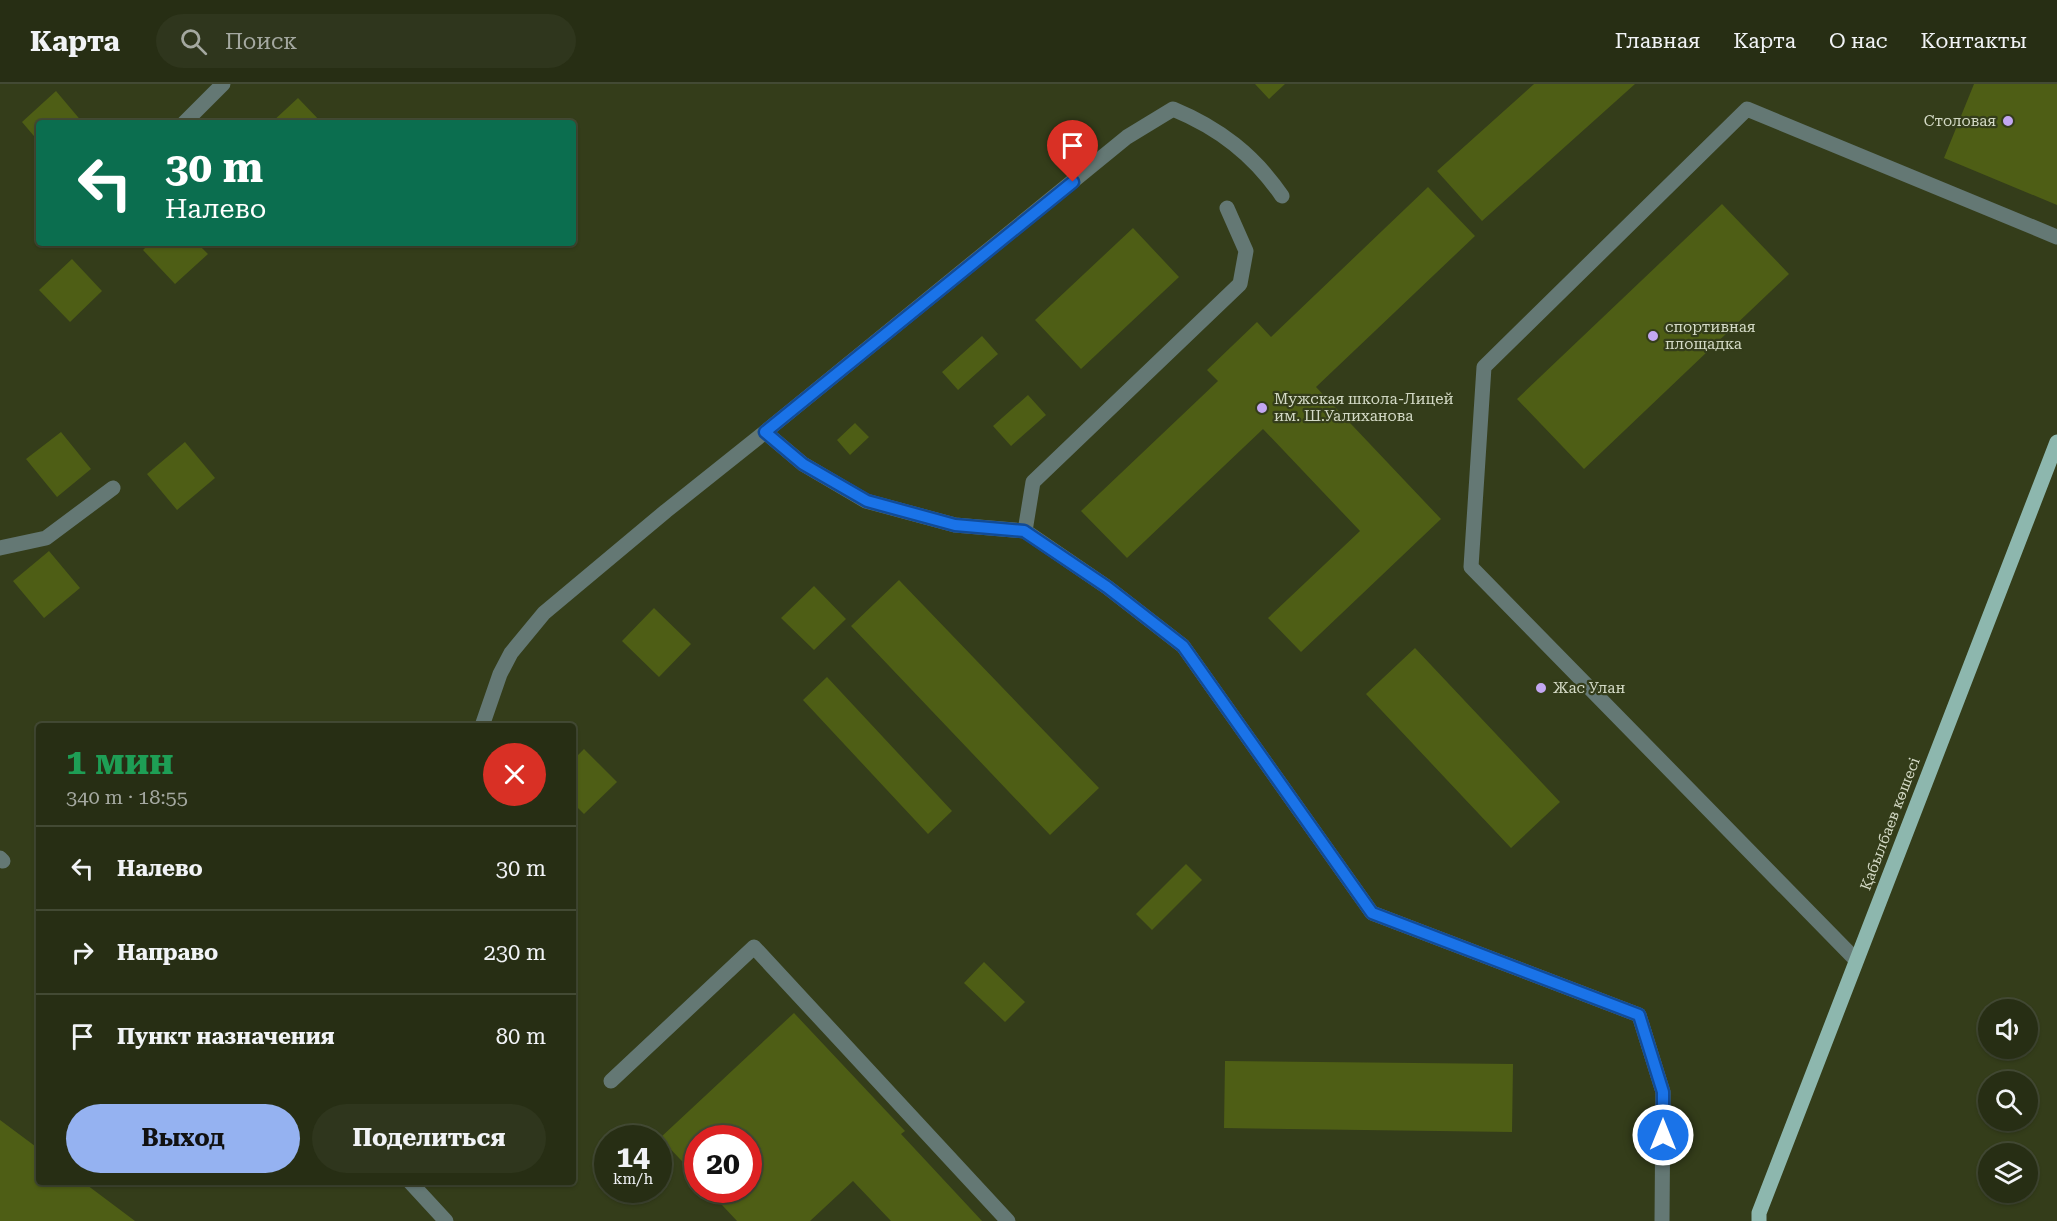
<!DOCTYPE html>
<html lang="ru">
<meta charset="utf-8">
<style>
:root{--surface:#272e14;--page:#2f361d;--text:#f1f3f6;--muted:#a4a8a0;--line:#434a34;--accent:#95b2f1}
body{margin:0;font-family:"Roboto Serif",serif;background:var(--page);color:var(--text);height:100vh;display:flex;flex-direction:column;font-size:22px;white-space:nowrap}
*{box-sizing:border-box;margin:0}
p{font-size:20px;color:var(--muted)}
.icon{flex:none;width:33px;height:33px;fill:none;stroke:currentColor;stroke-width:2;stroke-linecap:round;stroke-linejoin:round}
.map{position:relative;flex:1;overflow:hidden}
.details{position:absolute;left:36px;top:639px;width:540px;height:462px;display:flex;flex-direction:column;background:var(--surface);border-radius:6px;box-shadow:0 2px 4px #0004,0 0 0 2px var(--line)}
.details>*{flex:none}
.banner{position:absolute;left:36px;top:36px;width:540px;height:126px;border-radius:6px;box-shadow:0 2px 4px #0004,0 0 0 2px var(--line);background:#0b6e4f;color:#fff;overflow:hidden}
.fabs{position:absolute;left:1978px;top:915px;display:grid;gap:12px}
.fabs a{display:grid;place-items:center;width:60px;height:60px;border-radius:50%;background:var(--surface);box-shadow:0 2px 4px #0004,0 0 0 2px var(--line);font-size:30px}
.speed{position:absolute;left:594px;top:1041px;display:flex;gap:12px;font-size:30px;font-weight:700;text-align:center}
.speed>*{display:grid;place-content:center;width:78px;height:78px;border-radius:50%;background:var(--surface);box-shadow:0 2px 4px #0004,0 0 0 2px var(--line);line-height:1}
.speed small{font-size:15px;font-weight:400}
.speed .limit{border:9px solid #d22;background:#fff;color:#111}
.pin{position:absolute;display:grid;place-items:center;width:51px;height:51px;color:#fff;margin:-62px -26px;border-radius:50% 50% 50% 0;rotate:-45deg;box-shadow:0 0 6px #0007}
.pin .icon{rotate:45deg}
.me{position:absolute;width:66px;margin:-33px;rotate:0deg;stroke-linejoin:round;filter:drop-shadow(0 0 4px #0008)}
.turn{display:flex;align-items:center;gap:21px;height:126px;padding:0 30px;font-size:27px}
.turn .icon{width:78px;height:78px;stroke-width:2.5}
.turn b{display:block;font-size:42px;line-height:51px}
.round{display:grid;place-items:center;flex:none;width:63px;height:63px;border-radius:32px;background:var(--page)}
.summary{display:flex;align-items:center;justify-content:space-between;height:102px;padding:0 30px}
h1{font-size:36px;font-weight:700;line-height:45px;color:#1e9e55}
.primary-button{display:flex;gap:12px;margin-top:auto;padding:12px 30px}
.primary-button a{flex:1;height:69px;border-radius:36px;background:var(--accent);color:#111;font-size:24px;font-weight:700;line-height:69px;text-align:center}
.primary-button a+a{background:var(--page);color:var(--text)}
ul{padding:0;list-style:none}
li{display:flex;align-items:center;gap:18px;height:84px;padding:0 30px;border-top:2px solid var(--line)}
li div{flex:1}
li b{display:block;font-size:22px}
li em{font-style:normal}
header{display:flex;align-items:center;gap:36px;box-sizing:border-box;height:84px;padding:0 30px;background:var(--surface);border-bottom:2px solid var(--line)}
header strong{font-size:28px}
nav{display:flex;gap:33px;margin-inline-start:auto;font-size:21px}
.search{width:420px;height:54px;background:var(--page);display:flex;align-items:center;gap:15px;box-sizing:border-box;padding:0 21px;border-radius:33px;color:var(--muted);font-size:22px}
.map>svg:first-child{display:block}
.building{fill:#4e5e15}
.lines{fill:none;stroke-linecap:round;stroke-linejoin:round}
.minor{stroke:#647874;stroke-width:15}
.major{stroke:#8db7ae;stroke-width:15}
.route-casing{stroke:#114b97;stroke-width:15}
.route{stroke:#1a73e8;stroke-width:10}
.poi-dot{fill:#c3a7f2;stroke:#343d1a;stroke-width:2}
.labels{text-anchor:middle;stroke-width:4.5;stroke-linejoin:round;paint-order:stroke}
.poi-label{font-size:15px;fill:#d4dac6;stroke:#343d1a;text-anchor:start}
.street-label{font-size:15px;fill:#d4dac6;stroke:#343d1a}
</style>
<header>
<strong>Карта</strong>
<div class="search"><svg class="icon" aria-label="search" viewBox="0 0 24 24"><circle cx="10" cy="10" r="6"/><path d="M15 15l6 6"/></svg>Поиск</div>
<nav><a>Главная</a><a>Карта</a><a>О нас</a><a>Контакты</a></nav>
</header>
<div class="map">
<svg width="2057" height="1137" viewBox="0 0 2057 1137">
<rect width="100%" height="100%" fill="#343d1a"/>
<path class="building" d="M 1255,0 L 1285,0 L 1269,15 Z
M 1534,0 L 1635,0 L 1482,137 L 1437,87 Z
M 1974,0 L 2057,0 L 2057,121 L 1944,74 Z
M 56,7 L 83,39 L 39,39 L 39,58 L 22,38 Z
M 298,14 L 322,39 L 271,39 Z
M 1428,103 L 1475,152 L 1316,303 L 1441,435 L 1301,568 L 1268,534 L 1360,447 L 1263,345 L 1127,474 L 1081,427 L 1218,297 L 1207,286 L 1257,238 L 1271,253 Z
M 1722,120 L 1789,190 L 1584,385 L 1517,315 Z
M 1133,144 L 1179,193 L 1081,285 L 1035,236 Z
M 150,159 L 197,159 L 208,170 L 175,200 L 143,166 Z
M 72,175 L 102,207 L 70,238 L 39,206 Z
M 982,252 L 998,270 L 958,306 L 942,288 Z
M 1028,311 L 1046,331 L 1011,362 L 993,342 Z
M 855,339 L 869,353 L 850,371 L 837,356 Z
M 61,348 L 91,385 L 57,413 L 26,375 Z
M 185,358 L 215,394 L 177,426 L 147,390 Z
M 49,467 L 80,504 L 44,534 L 13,497 Z
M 899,496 L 1099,704 L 1050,751 L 851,542 Z
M 814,502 L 846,535 L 814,566 L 781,534 Z
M 654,524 L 691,560 L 659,593 L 622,557 Z
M 1415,564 L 1560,718 L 1511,764 L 1366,610 Z
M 827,593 L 952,727 L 928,750 L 803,616 Z
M 584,665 L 617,698 L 584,730 L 573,719 L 573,676 Z
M 1186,780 L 1202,796 L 1152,846 L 1136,830 Z
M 984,878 L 1025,918 L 1005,938 L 964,899 Z
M 794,929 L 905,1047 L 901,1050 L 982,1137 L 891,1137 L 853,1097 L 810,1137 L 737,1137 L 708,1106 L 748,1106 L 748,1054 L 698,1054 L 698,1094 L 660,1054 Z
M 1225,977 L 1513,980 L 1512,1048 L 1224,1044 Z
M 0,1036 L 39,1065 L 39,1098 L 83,1098 L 135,1137 L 0,1137 Z"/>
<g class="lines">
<path class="minor" d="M 184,39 L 223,0
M 1282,112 C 1254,71 1219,44 1173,25 L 1127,53 L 765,348 L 803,380 L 866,417 L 955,441 L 1025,447 L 1107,503 L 1183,562 L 1372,829 L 1639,931 L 1663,1008 L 1662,1137
M 1025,447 L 1033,398 L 1240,200 L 1246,167 L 1227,124
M 0,464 L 46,454 L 113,404
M 482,642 L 500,590 L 511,569 L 544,529 L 666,427 L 765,348
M 0,774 L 3,777
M 1856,876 L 1471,483 L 1484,283 L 1747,25 L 2057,153
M 611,997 L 754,863 L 1008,1137
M 410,1098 L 446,1137"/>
<path class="major" d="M 1759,1137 L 1759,1129 L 2057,358"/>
</g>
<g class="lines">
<g class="route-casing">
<path id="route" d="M 1073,98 L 765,348 L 803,380 L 867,417 L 955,441 L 1024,447 L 1107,503 L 1183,562 L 1372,829 L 1639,931 L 1663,1008 L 1663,1051"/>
</g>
<use href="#route" class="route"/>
</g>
<g class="poi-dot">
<circle cx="2008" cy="37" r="6"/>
<circle cx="1653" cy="252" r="6"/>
<circle cx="1262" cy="324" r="6"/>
<circle cx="1541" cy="604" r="6"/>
</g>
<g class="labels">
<g class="poi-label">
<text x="1996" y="42" text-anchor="end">Столовая</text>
<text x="1665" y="248">спортивная<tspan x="1665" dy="17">площадка</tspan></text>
<text x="1274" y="320">Мужская школа-Лицей<tspan x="1274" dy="17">им. Ш.Уалиханова</tspan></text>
<text x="1553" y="609">Жас Улан</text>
</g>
<g class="street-label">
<text transform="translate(1890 740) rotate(-69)" y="5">Қабылбаев көшесі</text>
</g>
</g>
</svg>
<div class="fabs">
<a><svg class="icon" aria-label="sound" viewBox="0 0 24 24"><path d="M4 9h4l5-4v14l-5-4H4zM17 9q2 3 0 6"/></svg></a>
<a><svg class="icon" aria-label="search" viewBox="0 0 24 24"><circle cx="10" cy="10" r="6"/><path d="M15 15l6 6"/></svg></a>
<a><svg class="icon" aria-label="layers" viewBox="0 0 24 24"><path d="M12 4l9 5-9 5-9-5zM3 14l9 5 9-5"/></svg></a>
</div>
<div class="speed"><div>14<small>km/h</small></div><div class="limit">20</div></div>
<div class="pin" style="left:1073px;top:98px;background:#d93025"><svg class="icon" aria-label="arrive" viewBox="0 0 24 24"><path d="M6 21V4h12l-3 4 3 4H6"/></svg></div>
<svg class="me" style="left:1663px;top:1051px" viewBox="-20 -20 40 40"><circle r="17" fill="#1a73e8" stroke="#fff" stroke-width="3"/><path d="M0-11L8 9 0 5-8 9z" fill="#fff"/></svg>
<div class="banner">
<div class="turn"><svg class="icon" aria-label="left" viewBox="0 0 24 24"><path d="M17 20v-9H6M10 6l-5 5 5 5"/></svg><div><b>30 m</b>Налево</div></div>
</div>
<section class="details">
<div class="summary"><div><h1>1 мин</h1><p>340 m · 18:55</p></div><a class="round" style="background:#d93025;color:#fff"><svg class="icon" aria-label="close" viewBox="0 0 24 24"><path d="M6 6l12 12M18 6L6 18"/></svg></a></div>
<ul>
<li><svg class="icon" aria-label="left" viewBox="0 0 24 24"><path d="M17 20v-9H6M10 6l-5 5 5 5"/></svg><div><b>Налево</b></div><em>30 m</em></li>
<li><svg class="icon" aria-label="right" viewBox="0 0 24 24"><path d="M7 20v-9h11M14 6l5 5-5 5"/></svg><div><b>Направо</b></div><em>230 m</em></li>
<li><svg class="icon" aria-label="arrive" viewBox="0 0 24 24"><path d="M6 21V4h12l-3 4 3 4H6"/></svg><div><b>Пункт назначения</b></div><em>80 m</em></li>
</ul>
<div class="primary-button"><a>Выход</a><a>Поделиться</a></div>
</section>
</div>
